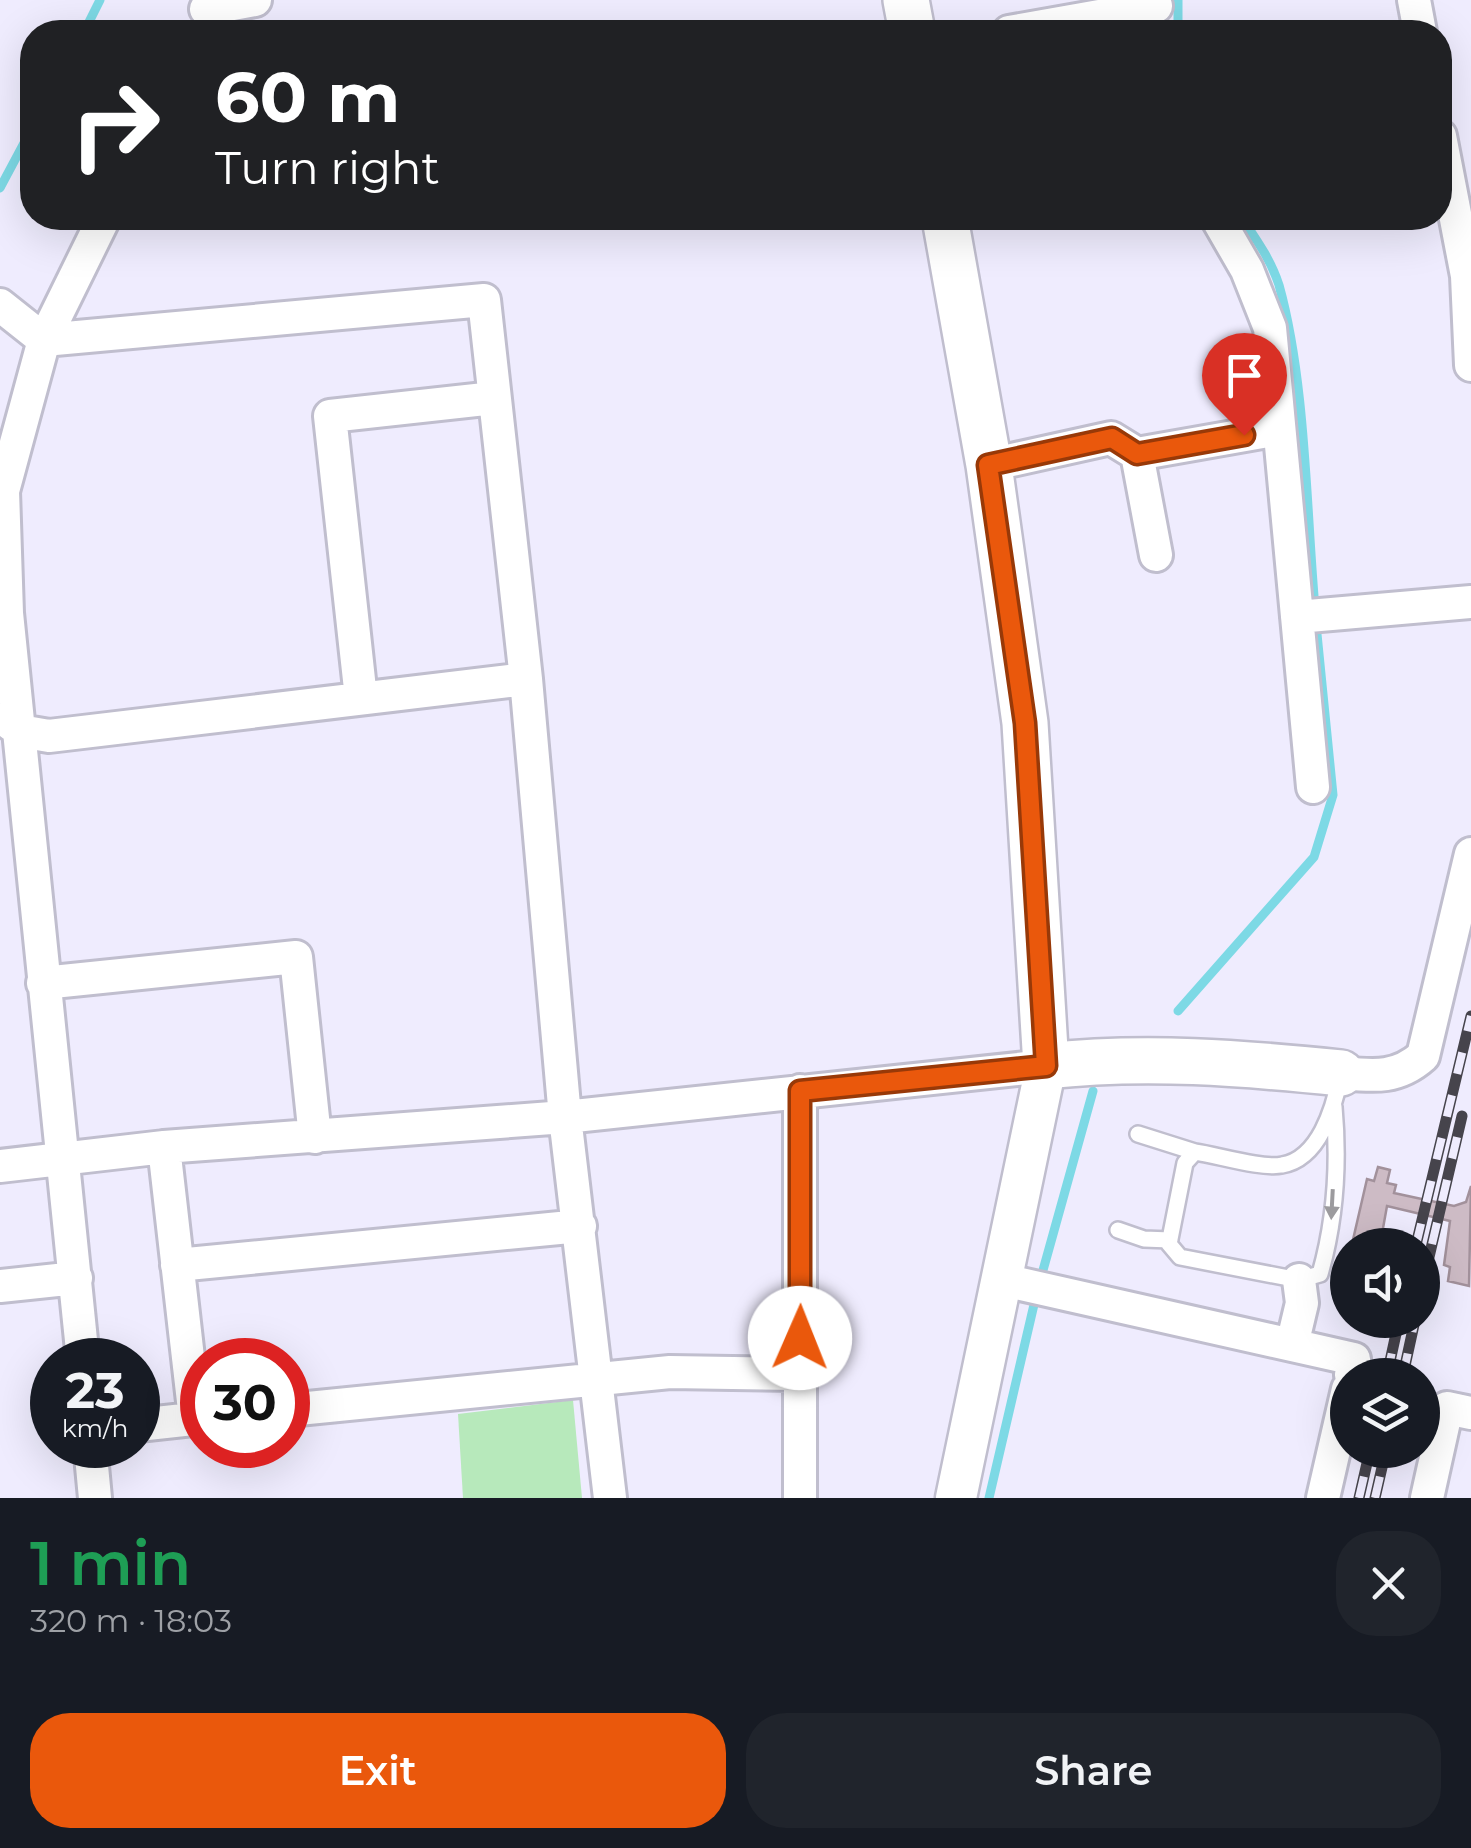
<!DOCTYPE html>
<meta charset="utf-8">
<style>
:root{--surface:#171b24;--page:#20242c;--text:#f1f3f6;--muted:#9ea1a6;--accent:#ea580c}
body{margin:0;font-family:Montserrat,sans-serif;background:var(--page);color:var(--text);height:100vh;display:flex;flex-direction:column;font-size:38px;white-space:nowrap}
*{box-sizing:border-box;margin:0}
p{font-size:32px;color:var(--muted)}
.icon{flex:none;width:55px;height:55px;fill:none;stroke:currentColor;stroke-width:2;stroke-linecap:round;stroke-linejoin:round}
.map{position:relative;height:1498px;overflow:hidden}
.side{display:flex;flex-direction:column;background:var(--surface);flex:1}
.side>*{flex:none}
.hud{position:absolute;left:20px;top:20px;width:1432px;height:210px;border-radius:40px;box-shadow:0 10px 40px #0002;background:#202124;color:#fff;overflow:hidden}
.fabs{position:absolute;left:1330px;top:1228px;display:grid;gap:20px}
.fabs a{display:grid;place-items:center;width:110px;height:110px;border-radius:50%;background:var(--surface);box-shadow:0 10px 40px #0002;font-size:50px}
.speed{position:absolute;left:30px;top:1338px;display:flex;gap:20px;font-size:50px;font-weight:700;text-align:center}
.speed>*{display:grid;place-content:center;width:130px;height:130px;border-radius:50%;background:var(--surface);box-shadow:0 10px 40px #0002;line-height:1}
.speed small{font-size:25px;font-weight:400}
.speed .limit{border:15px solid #d22;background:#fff;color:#111}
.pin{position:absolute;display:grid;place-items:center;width:85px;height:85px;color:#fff;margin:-102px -42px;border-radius:50% 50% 50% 0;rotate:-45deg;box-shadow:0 0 10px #0007}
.pin .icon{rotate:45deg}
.me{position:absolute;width:110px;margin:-55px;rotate:1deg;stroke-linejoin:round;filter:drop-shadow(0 0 8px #0008)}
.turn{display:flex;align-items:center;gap:35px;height:210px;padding:0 30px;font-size:45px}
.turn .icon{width:130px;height:130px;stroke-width:2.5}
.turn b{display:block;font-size:70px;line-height:85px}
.round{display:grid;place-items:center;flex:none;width:105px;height:105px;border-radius:40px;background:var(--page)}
.head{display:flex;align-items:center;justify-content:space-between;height:170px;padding:0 30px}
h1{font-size:60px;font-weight:600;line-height:75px;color:#1e9e55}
.button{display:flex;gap:20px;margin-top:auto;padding:20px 30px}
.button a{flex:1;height:115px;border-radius:40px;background:var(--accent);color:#fff;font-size:40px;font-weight:600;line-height:115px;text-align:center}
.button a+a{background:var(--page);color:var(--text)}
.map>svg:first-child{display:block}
.green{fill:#b7e9bb}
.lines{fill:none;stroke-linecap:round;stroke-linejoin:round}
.stream{stroke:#7dd9e5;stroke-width:9}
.building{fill:#cdbbc5;stroke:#a2919b;stroke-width:2.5}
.service-casing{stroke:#c0bece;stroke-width:20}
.minor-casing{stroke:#c0bece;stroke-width:38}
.tertiary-casing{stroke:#c0bece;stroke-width:45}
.secondary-casing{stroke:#c0bece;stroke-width:50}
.service{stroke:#fff;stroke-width:15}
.minor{stroke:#fff;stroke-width:32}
.tertiary{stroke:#fff;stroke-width:40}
.secondary{stroke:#fff;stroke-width:45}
.rail-casing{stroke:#46444c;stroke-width:11}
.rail{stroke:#efecfe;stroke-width:8;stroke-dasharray:22;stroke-linecap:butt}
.oneway{fill:#9c9b9e}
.route-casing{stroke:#983908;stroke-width:25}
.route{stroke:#ea580c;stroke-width:18}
</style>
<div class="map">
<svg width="1471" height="1498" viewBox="0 0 1471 1498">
<rect width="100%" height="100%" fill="#efecfe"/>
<path class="green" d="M 573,1400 L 582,1498 L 463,1498 L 458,1414 Z"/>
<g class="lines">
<path class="stream" d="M 84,32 L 100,0
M 1178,32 L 1178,0
M 0,188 L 32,128
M 1242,218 C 1256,239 1271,260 1279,285 C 1306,382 1306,507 1315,608
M 1178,1011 L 1314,857 L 1333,795 L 1316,624
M 1040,1281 L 1093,1091
M 989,1498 L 1036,1296"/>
</g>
<path class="building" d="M 1378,1167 L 1390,1170 L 1387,1183 L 1396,1185 L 1394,1193 L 1454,1206 L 1466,1202 L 1471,1186 L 1469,1286 L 1448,1281 L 1450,1267 L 1444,1265 L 1450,1221 L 1387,1206 L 1380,1245 L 1352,1244 L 1367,1179 L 1374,1181 Z"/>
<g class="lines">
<g class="service-casing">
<path id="service" d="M 1334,1107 C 1339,1162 1335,1221 1320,1274 L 1299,1280 L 1180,1257 L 1169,1244 L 1185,1163 L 1195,1152 C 1217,1155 1261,1169 1282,1165 C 1319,1159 1334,1108 1340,1077
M 1138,1134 L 1195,1152
M 1118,1230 L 1144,1239 L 1170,1240"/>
</g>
<g class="minor-casing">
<path id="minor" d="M 1414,0 L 1420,32
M 206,9 L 255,0
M 1009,32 L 1156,6
M 1440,136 L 1467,276 L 1471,365
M 1217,218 L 1247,270 L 1270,328 L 1313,787
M 0,305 L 44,340 L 484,300 L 526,679 L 565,1117 L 610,1498
M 1137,454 L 1156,555
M 989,465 L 1111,438 L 1137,454 L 1279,429
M 1297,617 L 1471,602
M 361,698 L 330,416 L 494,398
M 4,719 L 20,731 L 49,736 L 526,679
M 43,983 L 296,957 L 315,1137
M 1341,1073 C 1374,1076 1397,1079 1423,1056 L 1471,854
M 164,1147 L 195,1419
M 0,1166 L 164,1147 L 565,1117 L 1046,1066
M 177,1265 L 580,1226
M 1003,1280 L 1354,1359 L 1351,1375
M 0,1286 L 76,1278
M 1292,1345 L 1302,1303 L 1299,1280
M 83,1360 L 7,613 L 3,491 L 44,340 L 104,218
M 288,1410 L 670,1372 L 800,1374
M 138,1425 L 202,1418
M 90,1445 L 95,1498
M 800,1498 L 800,1091
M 1323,1498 L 1348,1389
M 1427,1498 L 1447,1408 L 1471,1413"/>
</g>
<g class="tertiary-casing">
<path id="tertiary" d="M 956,1498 L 1046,1066"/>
</g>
<g class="secondary-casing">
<path id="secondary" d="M 906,0 L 912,32
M 945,218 L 989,465 L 1025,723 L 1046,1066 C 1146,1055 1242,1063 1341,1073"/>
</g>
<use href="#service" class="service"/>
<use href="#minor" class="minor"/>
<use href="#tertiary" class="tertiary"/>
<use href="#secondary" class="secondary"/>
<g class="rail-casing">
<path id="rail" d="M 1416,1245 L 1471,1016
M 1422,1287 L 1462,1116
M 1387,1375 L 1399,1320
M 1403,1375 L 1415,1320
M 1359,1498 L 1370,1450
M 1375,1498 L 1386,1450"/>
</g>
<use href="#rail" class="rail"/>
</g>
<defs><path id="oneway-solid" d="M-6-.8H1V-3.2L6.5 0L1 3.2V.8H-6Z" transform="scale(2.5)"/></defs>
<use class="oneway" href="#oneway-solid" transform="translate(1332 1204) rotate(93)"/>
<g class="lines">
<g class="route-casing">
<path id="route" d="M 800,1338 L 800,1091 L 1046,1066 L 1025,723 L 988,465 L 1112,438 L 1137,454 L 1244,435"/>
</g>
<use href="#route" class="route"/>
</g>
</svg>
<div class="fabs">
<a><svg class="icon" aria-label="sound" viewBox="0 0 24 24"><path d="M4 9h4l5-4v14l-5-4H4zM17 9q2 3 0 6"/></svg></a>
<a><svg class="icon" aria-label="layers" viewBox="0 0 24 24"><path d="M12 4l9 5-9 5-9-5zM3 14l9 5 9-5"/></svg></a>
</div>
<div class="speed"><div>23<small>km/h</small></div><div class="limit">30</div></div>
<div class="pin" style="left:1244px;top:435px;background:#d93025"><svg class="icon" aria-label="arrive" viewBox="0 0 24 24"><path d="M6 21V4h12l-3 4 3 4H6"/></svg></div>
<svg class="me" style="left:800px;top:1338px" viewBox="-20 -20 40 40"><circle r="19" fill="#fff"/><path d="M0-13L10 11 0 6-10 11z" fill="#ea580c"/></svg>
<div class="hud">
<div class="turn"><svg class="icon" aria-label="right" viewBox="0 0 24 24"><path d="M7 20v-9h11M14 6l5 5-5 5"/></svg><div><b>60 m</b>Turn right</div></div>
</div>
</div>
<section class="side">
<div class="head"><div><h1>1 min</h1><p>320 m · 18:03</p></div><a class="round"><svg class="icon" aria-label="close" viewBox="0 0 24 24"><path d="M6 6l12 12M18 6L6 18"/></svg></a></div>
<div class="button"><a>Exit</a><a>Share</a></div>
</section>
